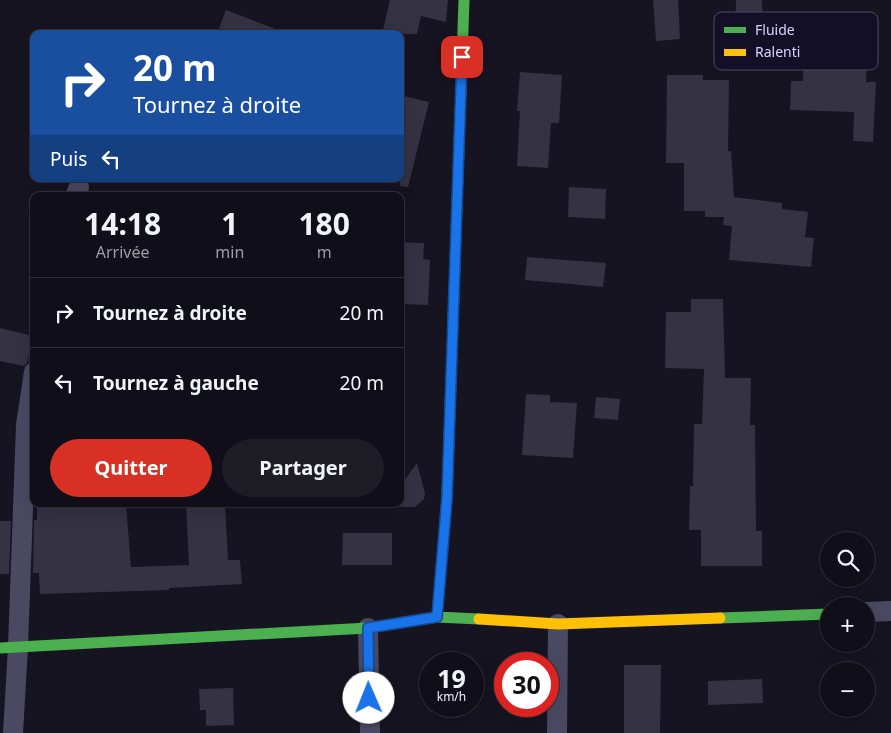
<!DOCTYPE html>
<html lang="fr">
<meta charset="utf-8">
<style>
:root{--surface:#100f19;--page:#1e1d26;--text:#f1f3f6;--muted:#9c9ca2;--line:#302f38;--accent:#d93025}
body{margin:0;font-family:"Noto Sans",sans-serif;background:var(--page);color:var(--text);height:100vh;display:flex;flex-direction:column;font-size:19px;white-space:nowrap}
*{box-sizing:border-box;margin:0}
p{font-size:16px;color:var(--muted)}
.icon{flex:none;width:28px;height:28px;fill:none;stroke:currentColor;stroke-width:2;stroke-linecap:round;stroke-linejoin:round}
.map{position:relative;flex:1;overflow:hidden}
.drawer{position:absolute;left:30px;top:192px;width:374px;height:315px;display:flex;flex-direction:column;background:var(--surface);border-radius:10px;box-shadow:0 5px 20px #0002,0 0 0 1px var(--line)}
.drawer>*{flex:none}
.guide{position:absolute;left:30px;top:30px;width:374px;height:152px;border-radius:10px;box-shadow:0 5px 20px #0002,0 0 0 1px var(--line);background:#1a4fa0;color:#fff;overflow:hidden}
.tools{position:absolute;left:820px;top:532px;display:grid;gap:10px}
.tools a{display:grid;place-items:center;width:55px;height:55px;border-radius:50%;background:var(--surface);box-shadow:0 5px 20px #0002,0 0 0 1px var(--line);font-size:25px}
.speed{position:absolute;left:419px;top:652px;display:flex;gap:10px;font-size:25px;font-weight:700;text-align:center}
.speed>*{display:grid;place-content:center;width:65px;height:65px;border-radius:50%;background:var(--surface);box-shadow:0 5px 20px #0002,0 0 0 1px var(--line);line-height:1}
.speed small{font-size:12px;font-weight:400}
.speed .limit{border:8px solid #d22;background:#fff;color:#111}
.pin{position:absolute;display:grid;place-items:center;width:42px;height:42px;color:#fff;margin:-21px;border-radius:10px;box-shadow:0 2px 8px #0006}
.me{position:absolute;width:55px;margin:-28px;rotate:359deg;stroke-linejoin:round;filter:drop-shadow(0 0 4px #0008)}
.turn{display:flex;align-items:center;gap:18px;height:105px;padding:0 20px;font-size:22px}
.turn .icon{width:65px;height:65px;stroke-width:2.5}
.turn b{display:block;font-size:35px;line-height:42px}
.then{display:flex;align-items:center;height:48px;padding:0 20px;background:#0003;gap:10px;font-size:19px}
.eta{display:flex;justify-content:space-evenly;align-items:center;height:85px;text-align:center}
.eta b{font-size:30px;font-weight:700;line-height:35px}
.action{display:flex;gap:10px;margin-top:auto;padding:10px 20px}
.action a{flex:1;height:58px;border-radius:30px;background:var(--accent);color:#fff;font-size:20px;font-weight:700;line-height:58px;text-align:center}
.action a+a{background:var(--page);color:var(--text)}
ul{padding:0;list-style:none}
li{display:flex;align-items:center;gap:15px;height:70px;padding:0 20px;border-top:1px solid var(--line)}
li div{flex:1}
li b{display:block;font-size:19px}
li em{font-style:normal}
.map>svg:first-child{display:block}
.building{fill:#343243}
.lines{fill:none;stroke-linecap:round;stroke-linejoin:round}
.street{stroke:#4a4962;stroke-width:20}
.fast{stroke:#4caf50;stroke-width:11}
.slow{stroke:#ffc107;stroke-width:11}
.route-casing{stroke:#114b97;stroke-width:12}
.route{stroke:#1a73e8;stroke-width:9}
.key{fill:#130f26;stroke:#4e4a67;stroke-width:1}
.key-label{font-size:14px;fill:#d9d4ff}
</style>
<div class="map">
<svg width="891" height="733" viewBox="0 0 891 733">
<rect width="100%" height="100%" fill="#161421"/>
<path class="building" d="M 390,0 L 448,0 L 446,22 L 421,16 L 417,34 L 382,34 Z
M 653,0 L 678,0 L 680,39 L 656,41 Z
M 736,0 L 762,0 L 763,28 L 735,28 Z
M 226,10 L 283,32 L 282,34 L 217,34 Z
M 805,26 L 868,27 L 866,82 L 876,82 L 873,142 L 853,141 L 854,112 L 790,110 L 791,81 L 803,81 Z
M 520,72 L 562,75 L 559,123 L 551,123 L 548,168 L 517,166 L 520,111 L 517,111 Z
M 667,75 L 703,75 L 703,80 L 729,80 L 728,151 L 731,151 L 734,197 L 782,203 L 782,209 L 808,212 L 805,237 L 814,238 L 811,267 L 729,260 L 732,226 L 723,225 L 724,217 L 705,217 L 705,211 L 684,211 L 684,163 L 666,163 Z
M 400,95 L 429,102 L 408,187 L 400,186 Z
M 569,187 L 606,189 L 605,219 L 568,217 Z
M 400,242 L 424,243 L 423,259 L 430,260 L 428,305 L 400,304 Z
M 527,257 L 606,263 L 603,287 L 525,280 Z
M 691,299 L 723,299 L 725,378 L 751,378 L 750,425 L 755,425 L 756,531 L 762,531 L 762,566 L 701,566 L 701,530 L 689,530 L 690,486 L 693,486 L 694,424 L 702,424 L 704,369 L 665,368 L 666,312 L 691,312 Z
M 0,328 L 33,336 L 27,363 L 24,366 L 0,361 Z
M 526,394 L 550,395 L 550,402 L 577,403 L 573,458 L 522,455 Z
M 596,397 L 620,399 L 618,420 L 594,418 Z
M 417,463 L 425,493 L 424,499 L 415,507 L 400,507 L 400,486 Z
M 37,504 L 126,504 L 131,567 L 189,565 L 186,504 L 225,504 L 228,560 L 240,560 L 242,584 L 169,588 L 169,590 L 40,594 L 39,573 L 33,573 L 34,520 L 37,520 Z
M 0,521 L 11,521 L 9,574 L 0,574 Z
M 343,533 L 392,533 L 392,565 L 342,565 Z
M 624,665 L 661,665 L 660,733 L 624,733 Z
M 762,679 L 763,703 L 708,705 L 708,681 Z
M 233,688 L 234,725 L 206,726 L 206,710 L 200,710 L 199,689 Z"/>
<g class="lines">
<path class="street" d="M 75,196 L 79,187
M 866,612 L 891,611
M 368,628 L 370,733
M 13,733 L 18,647 L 26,425 L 34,372
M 557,733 L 558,624"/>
<path class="fast" d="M 437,617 L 447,498 L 464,0
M 720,618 L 829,614
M 0,648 L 368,628 L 437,617 L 479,619"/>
<path class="slow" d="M 479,619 L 558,624 L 720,618"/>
</g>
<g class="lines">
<g class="route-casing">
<path id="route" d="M 369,698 L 368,628 L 437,617 L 447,498 L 462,57"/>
</g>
<use href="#route" class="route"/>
</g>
<rect x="714" y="12" width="164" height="58" rx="8" class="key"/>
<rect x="724" y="27" width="22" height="6" fill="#4caf50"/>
<rect x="724" y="49" width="22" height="7" fill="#ffc107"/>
<g class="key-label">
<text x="755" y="35">Fluide</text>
<text x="755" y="57">Ralenti</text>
</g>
</svg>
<div class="tools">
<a><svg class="icon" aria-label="search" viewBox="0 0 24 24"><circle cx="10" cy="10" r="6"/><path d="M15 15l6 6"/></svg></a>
<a>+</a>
<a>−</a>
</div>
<div class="speed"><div>19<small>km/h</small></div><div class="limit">30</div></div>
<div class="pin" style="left:462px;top:57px;background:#d93025"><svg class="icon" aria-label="arrive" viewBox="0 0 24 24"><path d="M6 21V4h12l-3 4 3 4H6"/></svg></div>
<svg class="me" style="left:369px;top:698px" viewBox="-20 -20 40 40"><circle r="19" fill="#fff"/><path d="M0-13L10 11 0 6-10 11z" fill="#1a73e8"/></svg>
<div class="guide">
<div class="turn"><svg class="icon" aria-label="right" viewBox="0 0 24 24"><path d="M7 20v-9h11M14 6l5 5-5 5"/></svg><div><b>20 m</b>Tournez à droite</div></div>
<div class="then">Puis<svg class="icon" aria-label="left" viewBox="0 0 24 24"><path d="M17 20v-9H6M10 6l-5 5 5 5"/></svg></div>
</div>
<section class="drawer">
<div class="eta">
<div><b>14:18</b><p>Arrivée</p></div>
<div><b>1</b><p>min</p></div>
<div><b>180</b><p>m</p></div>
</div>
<ul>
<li><svg class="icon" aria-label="right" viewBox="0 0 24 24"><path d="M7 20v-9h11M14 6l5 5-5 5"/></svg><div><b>Tournez à droite</b></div><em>20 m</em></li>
<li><svg class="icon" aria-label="left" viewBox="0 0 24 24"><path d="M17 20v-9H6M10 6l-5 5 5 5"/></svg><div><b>Tournez à gauche</b></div><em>20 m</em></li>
</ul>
<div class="action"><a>Quitter</a><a>Partager</a></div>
</section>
</div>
